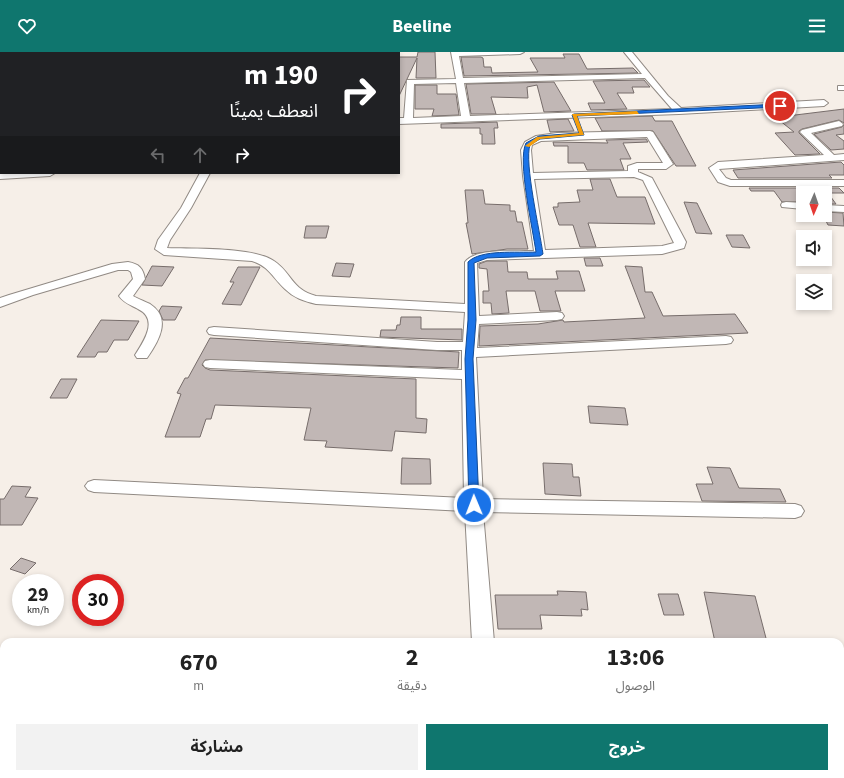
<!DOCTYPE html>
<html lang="ar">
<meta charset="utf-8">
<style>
:root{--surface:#fff;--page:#f2f2f2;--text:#222;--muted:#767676;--accent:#0f766e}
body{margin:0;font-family:"Source Sans 3","Noto Sans Arabic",sans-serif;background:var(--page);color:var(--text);direction:rtl;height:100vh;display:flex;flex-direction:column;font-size:15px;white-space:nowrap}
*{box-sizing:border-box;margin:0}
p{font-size:13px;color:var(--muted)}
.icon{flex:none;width:22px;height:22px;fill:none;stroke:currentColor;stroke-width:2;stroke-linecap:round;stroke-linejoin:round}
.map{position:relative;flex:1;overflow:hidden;direction:ltr}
.details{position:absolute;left:0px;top:586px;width:844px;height:140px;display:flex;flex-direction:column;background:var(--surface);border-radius:12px 12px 0 0;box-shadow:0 2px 6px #0003;direction:rtl}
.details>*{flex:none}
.top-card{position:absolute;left:0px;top:0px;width:400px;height:122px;box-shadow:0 2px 6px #0003;direction:rtl;background:#202124;color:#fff;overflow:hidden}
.needle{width:26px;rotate:182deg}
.controls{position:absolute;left:796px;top:134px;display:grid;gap:8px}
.controls a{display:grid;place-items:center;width:36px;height:36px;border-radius:0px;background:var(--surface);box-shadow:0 2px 6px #0003;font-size:20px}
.speed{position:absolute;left:12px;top:522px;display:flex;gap:8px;font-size:20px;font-weight:700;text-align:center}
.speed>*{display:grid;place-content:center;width:52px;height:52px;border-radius:50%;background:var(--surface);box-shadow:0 2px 6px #0003;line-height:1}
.speed small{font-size:10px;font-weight:400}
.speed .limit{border:6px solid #d22;background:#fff;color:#111}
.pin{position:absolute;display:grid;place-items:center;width:34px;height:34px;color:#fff;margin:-17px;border:2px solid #fff;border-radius:50%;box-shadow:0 1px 4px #0007}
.me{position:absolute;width:44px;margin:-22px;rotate:359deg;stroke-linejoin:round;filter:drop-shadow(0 0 3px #0008)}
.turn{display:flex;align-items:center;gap:14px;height:84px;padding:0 16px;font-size:18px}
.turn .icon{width:52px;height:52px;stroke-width:2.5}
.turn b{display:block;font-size:28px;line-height:34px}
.lanes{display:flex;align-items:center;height:38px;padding:0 16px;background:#0003;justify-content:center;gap:20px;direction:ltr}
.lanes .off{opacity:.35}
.eta{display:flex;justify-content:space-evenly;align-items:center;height:68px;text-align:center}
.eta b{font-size:24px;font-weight:700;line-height:28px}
.cta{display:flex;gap:8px;margin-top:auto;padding:8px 16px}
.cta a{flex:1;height:46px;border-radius:0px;background:var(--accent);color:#fff;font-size:16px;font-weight:700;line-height:46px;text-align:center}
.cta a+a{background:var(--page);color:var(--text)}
header{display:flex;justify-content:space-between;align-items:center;height:52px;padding:0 16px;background:var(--accent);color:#fff;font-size:18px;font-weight:700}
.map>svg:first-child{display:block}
.building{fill:#c1b7b5;stroke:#776d6b}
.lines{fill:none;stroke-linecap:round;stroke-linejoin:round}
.minor-casing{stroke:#918a84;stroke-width:2}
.minor{fill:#fff;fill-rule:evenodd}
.route{fill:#1a73e8;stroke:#114b97}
.slow{fill:#f59e0b}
</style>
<header><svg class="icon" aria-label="menu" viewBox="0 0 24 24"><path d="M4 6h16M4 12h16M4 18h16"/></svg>Beeline<svg class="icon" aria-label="heart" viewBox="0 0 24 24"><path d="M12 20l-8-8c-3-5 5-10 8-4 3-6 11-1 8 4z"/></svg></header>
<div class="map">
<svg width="844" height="726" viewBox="0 0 844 726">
<rect width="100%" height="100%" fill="#f6efe8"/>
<path class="building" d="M 418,0 L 435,0 L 436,26 L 416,26 L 417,6 L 399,44 L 399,5 L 417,5 Z
M 563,2 L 579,2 L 587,17 L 633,16 L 638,21 L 464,24 L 461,5 L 481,5 L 483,6 L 484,15 L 491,15 L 492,21 L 538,20 L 530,6 L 565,6 Z
M 644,28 L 650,35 L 632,35 L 634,41 L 617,41 L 627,57 L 591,58 L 588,51 L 605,51 L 593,29 Z
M 554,30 L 571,59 L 544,60 L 537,33 L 527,35 L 528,46 L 491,45 L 496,62 L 471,62 L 466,32 Z
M 415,33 L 437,33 L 437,42 L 456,42 L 459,63 L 432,64 L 434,57 L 415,57 Z
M 844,57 L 844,71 L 839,68 L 802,77 L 799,79 L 799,81 L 820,102 L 795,103 L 775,81 L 794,80 L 779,68 L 782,68 L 779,65 Z
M 652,64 L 655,69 L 672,69 L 696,114 L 676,114 L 653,79 L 602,79 L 595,66 Z
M 568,67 L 574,79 L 550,80 L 547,68 Z
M 497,70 L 498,76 L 494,76 L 495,92 L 482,92 L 482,82 L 480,82 L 480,76 L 441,76 L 441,72 Z
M 844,73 L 844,82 L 836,83 L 844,89 L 844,97 L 831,98 L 814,82 L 842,75 Z
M 646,87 L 648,90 L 623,91 L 631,107 L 620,107 L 624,118 L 587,118 L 584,111 L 568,111 L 568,94 L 554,94 L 553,90 L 608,91 L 606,88 Z
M 841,110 L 844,113 L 844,123 L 829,123 L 832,126 L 738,126 L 733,118 Z
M 590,127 L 610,127 L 617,145 L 645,145 L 655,172 L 588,171 L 596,195 L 580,195 L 573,173 L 559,173 L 553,155 L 558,155 L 558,151 L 580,150 L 577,138 L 593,138 Z
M 749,136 L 839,136 L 844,141 L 828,141 L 836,152 L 825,152 L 825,141 L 803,141 L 803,150 L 782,150 L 774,139 L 751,139 Z
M 465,138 L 483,138 L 485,152 L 510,153 L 510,159 L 515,159 L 517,170 L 522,170 L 528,197 L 507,197 L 472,202 L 466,171 L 468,171 Z
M 684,150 L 697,151 L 712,182 L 696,181 Z
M 825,160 L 843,161 L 844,174 L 828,173 L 823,163 L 825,163 Z
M 306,174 L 329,174 L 326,186 L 304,186 Z
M 726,183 L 743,183 L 750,196 L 732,195 Z
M 584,206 L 600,206 L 603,214 L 586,214 Z
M 487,209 L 507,209 L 508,220 L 527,220 L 528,227 L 558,227 L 556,219 L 579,219 L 585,239 L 555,239 L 561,259 L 540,259 L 535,239 L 506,239 L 509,261 L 492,262 L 491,251 L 483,251 L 483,239 L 489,239 L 487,217 L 479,216 L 479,212 Z
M 336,211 L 354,212 L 350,225 L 332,224 Z
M 152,214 L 174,215 L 162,234 L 142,233 Z
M 625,214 L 642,215 L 645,240 L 652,240 L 663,264 L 735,262 L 748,281 L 479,294 L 480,274 L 538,272 L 563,268 L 564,270 L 645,266 Z
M 238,215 L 260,215 L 241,253 L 222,252 L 234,230 L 230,230 Z
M 162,254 L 182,255 L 175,268 L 163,268 L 159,259 Z
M 401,265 L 421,265 L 421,277 L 462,277 L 462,288 L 380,285 L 381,278 L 396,278 L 397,273 L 400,273 Z
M 101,268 L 139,269 L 128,288 L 114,288 L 107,300 L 98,300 L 95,305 L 77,305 Z
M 210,286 L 459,300 L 458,316 L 205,308 L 202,313 L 205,316 L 210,318 L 416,327 L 416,366 L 427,367 L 426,381 L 395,379 L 392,399 L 325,395 L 327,389 L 304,388 L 311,356 L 215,353 L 211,367 L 206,367 L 200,385 L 165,385 L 181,342 L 177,341 L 185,326 L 188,326 Z
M 61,327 L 77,327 L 67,346 L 50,346 Z
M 588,354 L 625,356 L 628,373 L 590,371 Z
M 402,406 L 430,407 L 431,432 L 401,432 Z
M 543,411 L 572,412 L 573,425 L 579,425 L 581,444 L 545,442 Z
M 707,415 L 730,416 L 739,436 L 780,437 L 786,450 L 702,449 L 696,432 L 713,432 Z
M 12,434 L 31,435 L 25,445 L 38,446 L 22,473 L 0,473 L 0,447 L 4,447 Z
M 21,506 L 36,511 L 25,522 L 10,517 Z
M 557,539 L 586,540 L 588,558 L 581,557 L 582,564 L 540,563 L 542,577 L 498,577 L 495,543 L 558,543 Z
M 704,540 L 755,544 L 767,590 L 715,590 Z
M 658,542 L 678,542 L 684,563 L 664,563 Z"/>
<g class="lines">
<g class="minor-casing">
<path id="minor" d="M 54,0 L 62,0 L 53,1 Z
M 186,0 L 194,0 L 185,1 Z
M 237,0 L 245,0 L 236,1 Z
M 335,0 L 355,0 L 356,1 L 336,1 Z
M 390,0 L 398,0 L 398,1 L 390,1 Z
M 451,0 L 524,0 L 520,2 L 459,4 L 463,26 L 642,22 L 624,0 L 632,0 L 668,44 L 681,56 L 824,48 L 828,51 L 824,54 L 679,62 L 399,72 L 399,66 L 404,66 L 407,28 L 456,27 ZM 645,26 L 672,57 L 470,64 L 464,31 ZM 456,31 L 461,64 L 413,66 L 414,32 Z
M 838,34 L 844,34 L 844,38 L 838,38 Z
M 839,69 L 843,72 L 842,74 L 811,81 L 834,103 L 844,102 L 844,108 L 719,117 L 726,126 L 731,128 L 844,128 L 844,134 L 730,134 L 718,130 L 709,116 L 718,110 L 824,103 L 800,80 L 802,78 Z
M 650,79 L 653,80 L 673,112 L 666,117 L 638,117 L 638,120 L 652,126 L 686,190 L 684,196 L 662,202 L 487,208 L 477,211 L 479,264 L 557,260 L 562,261 L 564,264 L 562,267 L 557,268 L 479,272 L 477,296 L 726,284 L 731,285 L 733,288 L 731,291 L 726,292 L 476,305 L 483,447 L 795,452 L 801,454 L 804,459 L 801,464 L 795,466 L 483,460 L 494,590 L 472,590 L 465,459 L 94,440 L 88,438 L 85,434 L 88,430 L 94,428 L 464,446 L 462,327 L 210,316 L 205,315 L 203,312 L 205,309 L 210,308 L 462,318 L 462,298 L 437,298 L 214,283 L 209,282 L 207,279 L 209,276 L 214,275 L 437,290 L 463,290 L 465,260 L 316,252 C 304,249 294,246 285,237 C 273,226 269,214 252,209 L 164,203 L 155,197 L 158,188 L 181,156 L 200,121 L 210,121 L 191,156 L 170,188 L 167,196 C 194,197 254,195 274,209 C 292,221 291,237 316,244 L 465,252 L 465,210 C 475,196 517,199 534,199 L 523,124 L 521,98 L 525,90 L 536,84 L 557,81 ZM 647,85 L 663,111 L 637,111 L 628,114 L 628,119 L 533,121 L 531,98 L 532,93 L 541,89 ZM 634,125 L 643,128 L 674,191 L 662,194 L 545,198 L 534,127 Z
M 0,86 L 1,86 L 1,92 L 0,92 Z
M 0,121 L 55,121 L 50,124 L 0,127 Z
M 786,150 L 803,151 L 803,157 L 782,155 L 781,153 L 782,151 Z
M 825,153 L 844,154 L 844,160 L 825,159 Z
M 128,210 C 139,212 143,216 145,227 L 133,244 C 138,247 144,249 150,252 C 172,266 159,289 147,306 L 137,306 L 135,303 C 144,289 159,267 138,257 C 131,253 124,251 119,244 L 133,227 L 131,220 L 128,218 L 118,218 L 33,243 L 0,255 L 0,246 L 9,243 L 112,212 Z
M 840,608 L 844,608 L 844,628 L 840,628 Z
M 478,722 L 502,722 L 502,726 L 478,726 Z"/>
</g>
<use href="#minor" class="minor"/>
</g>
<path class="route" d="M 780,52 L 782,55 L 577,64 L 584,83 L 540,87 L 530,93 C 524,110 540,180 543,202 L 540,204 L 487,206 L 474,211 L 476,268 L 473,307 L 479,453 L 474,457 L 470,456 L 469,453 L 465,307 L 468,268 L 468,210 C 481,197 517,201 536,200 C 533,178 517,108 526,91 L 539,84 L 579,81 L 572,63 L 574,62 Z"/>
<path class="slow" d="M 637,59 L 639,62 L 577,64 L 584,83 L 540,87 L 529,95 L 525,94 L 537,85 L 579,81 L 572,62 Z"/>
</svg>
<div class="controls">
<a><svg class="needle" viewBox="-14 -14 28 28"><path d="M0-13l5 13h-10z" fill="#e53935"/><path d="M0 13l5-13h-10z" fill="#767676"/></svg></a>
<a><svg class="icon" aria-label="sound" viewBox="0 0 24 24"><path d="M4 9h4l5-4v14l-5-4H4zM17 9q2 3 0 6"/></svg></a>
<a><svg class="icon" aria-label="layers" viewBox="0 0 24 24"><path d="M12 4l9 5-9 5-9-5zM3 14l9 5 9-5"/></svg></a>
</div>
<div class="speed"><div>29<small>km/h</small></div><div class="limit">30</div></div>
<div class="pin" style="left:780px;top:54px;background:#d93025"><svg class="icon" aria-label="arrive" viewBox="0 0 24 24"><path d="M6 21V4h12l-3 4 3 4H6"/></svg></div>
<svg class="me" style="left:474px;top:453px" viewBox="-20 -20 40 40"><circle r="17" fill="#1a73e8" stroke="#fff" stroke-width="3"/><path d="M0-11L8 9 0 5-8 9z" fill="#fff"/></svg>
<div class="top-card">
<div class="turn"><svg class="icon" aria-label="right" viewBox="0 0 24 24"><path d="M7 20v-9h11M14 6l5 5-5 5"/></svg><div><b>190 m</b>انعطف يمينًا</div></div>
<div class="lanes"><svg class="icon off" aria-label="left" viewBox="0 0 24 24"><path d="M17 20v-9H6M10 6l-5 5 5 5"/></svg><svg class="icon off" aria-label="ahead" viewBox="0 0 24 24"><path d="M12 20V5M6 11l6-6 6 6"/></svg><svg class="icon" aria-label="right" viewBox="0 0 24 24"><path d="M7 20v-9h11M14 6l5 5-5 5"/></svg></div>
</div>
<section class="details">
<div class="eta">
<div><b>13:06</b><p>الوصول</p></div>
<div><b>2</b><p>دقيقة</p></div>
<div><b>670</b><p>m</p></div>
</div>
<div class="cta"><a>خروج</a><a>مشاركة</a></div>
</section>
</div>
